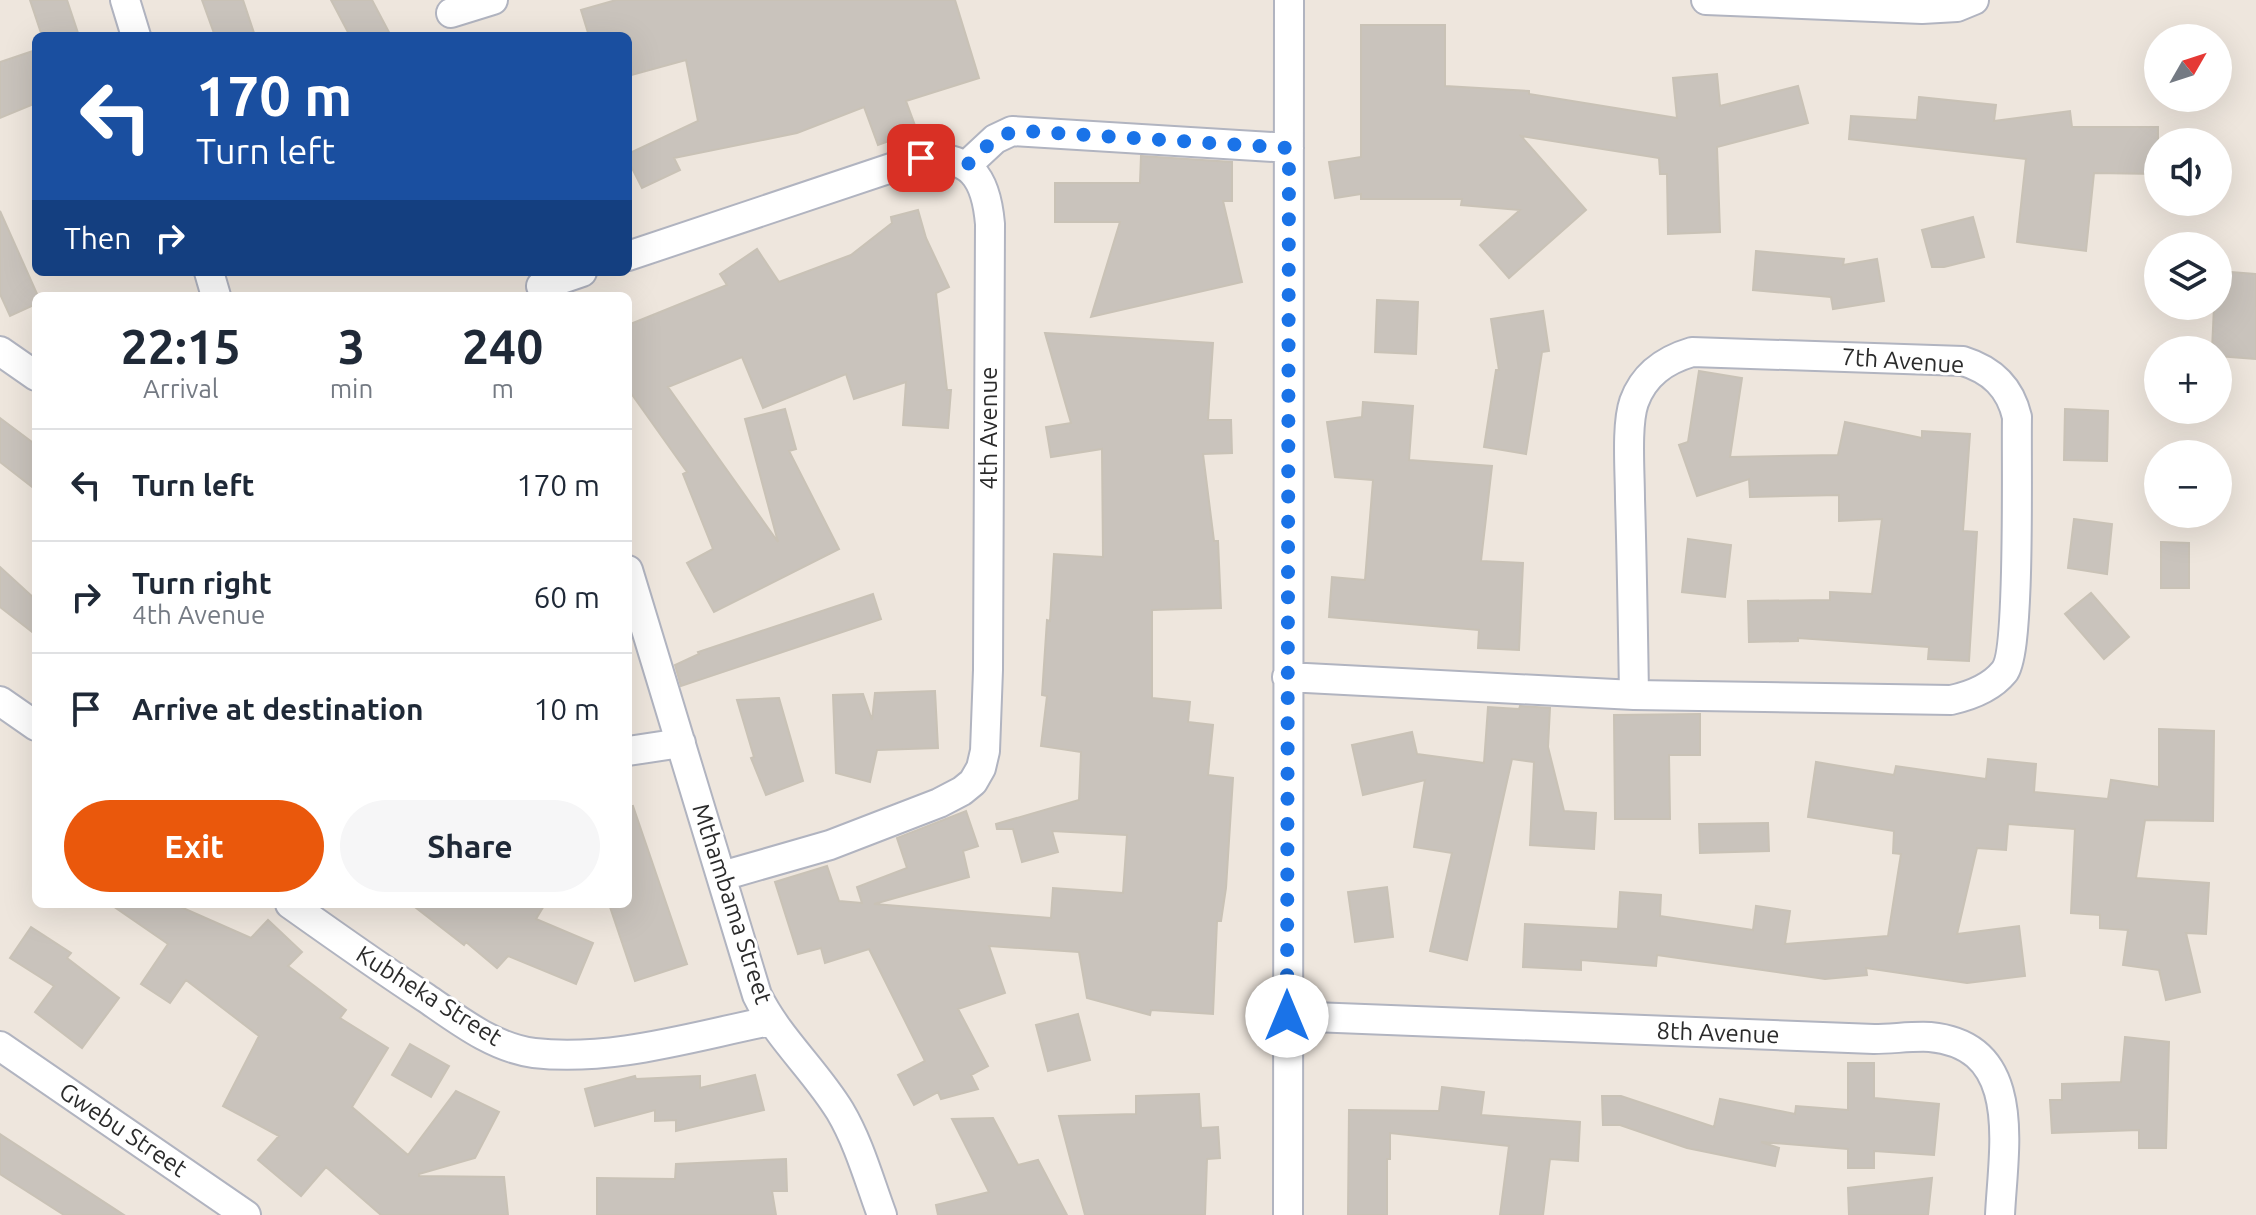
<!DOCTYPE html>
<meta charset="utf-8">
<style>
:root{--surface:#fff;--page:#f6f6f7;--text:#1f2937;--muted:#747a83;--line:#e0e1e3;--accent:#ea580c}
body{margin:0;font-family:Ubuntu,sans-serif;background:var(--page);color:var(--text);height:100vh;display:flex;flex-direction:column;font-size:30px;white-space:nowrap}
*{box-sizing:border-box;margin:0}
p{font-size:26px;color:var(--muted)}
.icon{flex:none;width:44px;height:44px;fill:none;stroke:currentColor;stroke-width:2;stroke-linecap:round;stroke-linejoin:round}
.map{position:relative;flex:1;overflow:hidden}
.drawer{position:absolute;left:32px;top:292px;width:600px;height:616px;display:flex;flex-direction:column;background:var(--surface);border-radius:12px;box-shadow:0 8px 32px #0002}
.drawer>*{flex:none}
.hud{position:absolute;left:32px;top:32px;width:600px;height:244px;border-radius:12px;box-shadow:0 8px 32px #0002;background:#1a4fa0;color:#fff;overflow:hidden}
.needle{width:52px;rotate:51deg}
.fabs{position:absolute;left:2144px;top:24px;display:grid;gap:16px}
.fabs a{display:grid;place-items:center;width:88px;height:88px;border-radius:50%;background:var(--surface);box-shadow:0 8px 32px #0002;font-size:40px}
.pin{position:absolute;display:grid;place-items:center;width:68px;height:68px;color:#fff;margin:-34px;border-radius:16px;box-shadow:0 4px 12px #0006}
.me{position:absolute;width:88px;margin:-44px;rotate:0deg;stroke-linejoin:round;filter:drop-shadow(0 0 6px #0008)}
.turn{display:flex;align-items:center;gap:28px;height:168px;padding:0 32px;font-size:36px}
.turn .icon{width:104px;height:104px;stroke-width:2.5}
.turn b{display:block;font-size:56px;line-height:68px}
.then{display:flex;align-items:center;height:76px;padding:0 32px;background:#0003;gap:16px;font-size:30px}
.eta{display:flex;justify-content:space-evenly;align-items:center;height:136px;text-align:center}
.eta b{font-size:48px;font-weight:700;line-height:56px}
.primary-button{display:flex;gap:16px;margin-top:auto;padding:16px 32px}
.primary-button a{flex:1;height:92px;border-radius:48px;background:var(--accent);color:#fff;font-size:32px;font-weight:700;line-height:92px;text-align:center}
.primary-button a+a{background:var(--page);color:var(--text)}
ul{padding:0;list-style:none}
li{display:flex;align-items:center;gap:24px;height:112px;padding:0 32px;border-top:2px solid var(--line)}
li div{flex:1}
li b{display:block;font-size:30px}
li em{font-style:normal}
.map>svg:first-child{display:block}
.building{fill:#c9c3bc;stroke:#c9c2b6;stroke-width:2}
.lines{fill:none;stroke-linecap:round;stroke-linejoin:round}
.street-casing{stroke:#b1b4c0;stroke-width:32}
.street{stroke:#fff;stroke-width:28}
.route{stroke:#1a73e8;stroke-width:14;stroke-dasharray:0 25.2}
.labels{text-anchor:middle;stroke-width:6;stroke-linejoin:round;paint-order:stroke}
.street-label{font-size:24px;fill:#2b2b2b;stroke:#fff}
</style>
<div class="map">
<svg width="2256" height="1215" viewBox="0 0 2256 1215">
<rect width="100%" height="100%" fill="#eee6dd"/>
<path class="building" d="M 30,0 L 67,0 L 79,36 L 42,36 Z
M 202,0 L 243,0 L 255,36 L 215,36 Z
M 331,0 L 372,0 L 391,36 L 350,36 Z
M 616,0 L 955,0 L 979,78 L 906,101 L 917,131 L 878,145 L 864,107 L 797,133 L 674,158 L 680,170 L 642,188 L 631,166 L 628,167 L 628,154 L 698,121 L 686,60 L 628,76 L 628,36 L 589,36 L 581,10 Z
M 1361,25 L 1445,25 L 1445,86 L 1529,91 L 1529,94 L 1677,118 L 1673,78 L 1717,74 L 1720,106 L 1798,86 L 1808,123 L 1717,147 L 1720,232 L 1668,234 L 1667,174 L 1660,174 L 1659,158 L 1521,136 L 1586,210 L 1509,278 L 1480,245 L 1520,210 L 1461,205 L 1462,199 L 1361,199 L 1361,194 L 1335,198 L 1329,162 L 1361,157 Z
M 36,50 L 36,103 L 0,118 L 0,62 Z
M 1919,97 L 1996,105 L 1994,121 L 2070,111 L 2072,127 L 2158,127 L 2158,174 L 2094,173 L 2086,251 L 2017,242 L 2026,159 L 1849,139 L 1851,116 L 1917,120 Z
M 1141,156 L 1232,162 L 1232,201 L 1223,201 L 1242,282 L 1091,317 L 1120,222 L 1055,222 L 1055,183 L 1140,183 Z
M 918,210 L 926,238 L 949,287 L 936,293 L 947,390 L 951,390 L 948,428 L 903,425 L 906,382 L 854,399 L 846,374 L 763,408 L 742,357 L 668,387 L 778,542 L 745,419 L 785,409 L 796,449 L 789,451 L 839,549 L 714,612 L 687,563 L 713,549 L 683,474 L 687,472 L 628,389 L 628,325 L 727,285 L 720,274 L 757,249 L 779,282 L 851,255 L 892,223 L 891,217 Z
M 0,211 L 38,296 L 36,304 L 10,316 L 0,294 Z
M 1973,217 L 1984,257 L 1944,267 L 1932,267 L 1922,230 Z
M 1756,251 L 1844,259 L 1843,265 L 1877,259 L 1884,301 L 1833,309 L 1831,297 L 1753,290 Z
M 2218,271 L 2256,274 L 2256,359 L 2218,356 L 2218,350 L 2212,350 L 2214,306 L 2218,306 Z
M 1377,300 L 1418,302 L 1416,354 L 1375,352 Z
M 1543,311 L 1549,351 L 1542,352 L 1526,454 L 1484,447 L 1496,370 L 1499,370 L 1491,319 Z
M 1045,333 L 1213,343 L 1208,420 L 1231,420 L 1232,453 L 1203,454 L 1214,541 L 1218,541 L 1221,608 L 1152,610 L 1152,698 L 1190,702 L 1188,722 L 1213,725 L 1208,775 L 1233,778 L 1226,888 L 1221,921 L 1217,921 L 1213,1014 L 1151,1010 L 1150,1015 L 1087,998 L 1079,952 L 989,946 L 1005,993 L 958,1009 L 988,1066 L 971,1075 L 978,1089 L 941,1099 L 938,1092 L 914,1105 L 898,1075 L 925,1061 L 869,949 L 825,963 L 821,948 L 798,954 L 775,882 L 827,866 L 839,901 L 862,903 L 857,887 L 907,868 L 897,838 L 966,811 L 978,846 L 963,851 L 969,877 L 874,904 L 1051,918 L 1053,888 L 1123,893 L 1127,835 L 1052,831 L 1058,852 L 1022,862 L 1013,829 L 997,829 L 996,824 L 1079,800 L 1081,752 L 1041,746 L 1047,696 L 1042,695 L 1047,620 L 1050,621 L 1054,554 L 1103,557 L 1102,449 L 1051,457 L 1046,427 L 1071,423 Z
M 1699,371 L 1742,378 L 1730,457 L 1838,455 L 1845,422 L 1922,438 L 1922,431 L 1970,434 L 1963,531 L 1977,532 L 1969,661 L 1928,659 L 1929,647 L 1798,638 L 1798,641 L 1749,642 L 1748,601 L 1830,600 L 1830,592 L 1872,594 L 1882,519 L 1839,521 L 1839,495 L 1750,497 L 1749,479 L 1697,496 L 1679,445 L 1688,442 Z
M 1363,402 L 1413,406 L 1409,460 L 1492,466 L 1481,561 L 1523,563 L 1519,650 L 1478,648 L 1479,630 L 1329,617 L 1332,577 L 1365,580 L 1373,480 L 1335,477 L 1327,422 L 1362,417 Z
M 2065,409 L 2108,411 L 2107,461 L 2064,460 Z
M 0,418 L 36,445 L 36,490 L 0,462 Z
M 2074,519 L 2112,524 L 2107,574 L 2068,568 Z
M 1688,539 L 1731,545 L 1725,597 L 1682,592 Z
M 2161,542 L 2189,543 L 2189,588 L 2161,588 Z
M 0,567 L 36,600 L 36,635 L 0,607 Z
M 2091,593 L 2129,637 L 2104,659 L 2065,614 Z
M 873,594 L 881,619 L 681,686 L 675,665 L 699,654 L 698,652 Z
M 935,691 L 938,748 L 877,750 L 870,782 L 836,773 L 833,695 L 863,694 L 872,720 L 875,693 Z
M 779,698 L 803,781 L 766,795 L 751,758 L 754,757 L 737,700 Z
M 1520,706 L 1550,708 L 1548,747 L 1564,811 L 1596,813 L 1594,849 L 1530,845 L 1534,762 L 1512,759 L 1467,960 L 1430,951 L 1452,853 L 1414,847 L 1425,780 L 1363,795 L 1352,745 L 1412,732 L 1417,754 L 1484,763 L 1488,707 L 1519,709 Z
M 1700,714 L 1700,755 L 1669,755 L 1670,819 L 1615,819 L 1614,715 Z
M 2159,729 L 2214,731 L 2213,821 L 2145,820 L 2136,878 L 2209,883 L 2206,934 L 2186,933 L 2200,992 L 2166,1000 L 2159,970 L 2123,965 L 2128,930 L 2100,928 L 2100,915 L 2071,913 L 2075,829 L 2008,824 L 2006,850 L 1977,848 L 1957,934 L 2019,926 L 2025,976 L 1967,983 L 1866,968 L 1867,975 L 1825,979 L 1657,955 L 1656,966 L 1581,960 L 1581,970 L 1523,967 L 1525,924 L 1618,929 L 1620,892 L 1661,895 L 1660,916 L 1753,930 L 1756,906 L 1790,911 L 1785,944 L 1888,936 L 1901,854 L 1893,853 L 1894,831 L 1808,817 L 1816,762 L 1894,775 L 1896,766 L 1986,779 L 1988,759 L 2036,764 L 2034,792 L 2108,799 L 2111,780 L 2159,787 Z
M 633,806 L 687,964 L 635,981 L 609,904 L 628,904 L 628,807 Z
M 1768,823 L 1769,851 L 1700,853 L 1699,824 Z
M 1387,887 L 1393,937 L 1355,942 L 1348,892 Z
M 110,904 L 174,904 L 251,938 L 268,920 L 302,952 L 288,966 L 346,1010 L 340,1018 L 388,1048 L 352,1107 L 408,1155 L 456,1091 L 499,1112 L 475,1158 L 419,1174 L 419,1176 L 504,1177 L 508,1215 L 381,1215 L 326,1167 L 301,1196 L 258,1160 L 279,1136 L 223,1106 L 259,1036 L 186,980 L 170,1003 L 141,984 L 168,944 Z
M 411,904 L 545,904 L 536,919 L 593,943 L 576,984 L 508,956 L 497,968 L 466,942 L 464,945 Z
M 31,927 L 71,953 L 67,958 L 119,998 L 82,1048 L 35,1012 L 54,986 L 10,958 Z
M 1078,1014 L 1090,1060 L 1048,1071 L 1036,1025 Z
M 2125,1037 L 2169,1042 L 2166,1148 L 2139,1148 L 2139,1130 L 2052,1133 L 2050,1100 L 2062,1100 L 2062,1084 L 2121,1082 Z
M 410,1044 L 449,1066 L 431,1097 L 392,1075 Z
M 1848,1063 L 1874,1063 L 1874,1098 L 1939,1104 L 1934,1155 L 1874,1151 L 1874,1168 L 1848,1168 L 1848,1149 L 1761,1142 L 1779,1148 L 1775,1166 L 1687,1148 L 1620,1125 L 1603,1125 L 1602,1096 L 1621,1096 L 1714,1127 L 1720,1099 L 1795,1114 L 1796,1106 L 1848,1110 Z
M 755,1075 L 764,1110 L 676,1131 L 676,1120 L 655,1121 L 655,1110 L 595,1126 L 585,1089 L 635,1076 L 636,1079 L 700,1076 L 700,1088 Z
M 1442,1087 L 1484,1092 L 1481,1115 L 1580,1122 L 1578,1161 L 1550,1159 L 1543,1215 L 1500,1215 L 1509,1146 L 1390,1133 L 1390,1159 L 1387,1159 L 1387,1215 L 1348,1215 L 1349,1110 L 1439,1111 Z
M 1199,1094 L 1201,1128 L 1218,1127 L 1220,1158 L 1207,1159 L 1205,1215 L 1085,1215 L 1059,1116 L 1136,1114 L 1136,1096 Z
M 993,1118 L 1018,1165 L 1038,1160 L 1067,1215 L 938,1215 L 936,1205 L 989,1192 L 952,1119 Z
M 0,1134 L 124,1215 L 64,1215 L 0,1174 Z
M 786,1159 L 787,1191 L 772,1191 L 776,1215 L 597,1215 L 597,1178 L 675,1179 L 676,1164 Z
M 1932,1178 L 1928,1215 L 1849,1215 L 1848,1188 Z"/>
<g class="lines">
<g class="street-casing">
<path id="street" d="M 125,0 L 136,36
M 1706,0 L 1922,9 L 1957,7 L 1974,0
M 451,13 L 493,0
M 966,166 L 995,139 L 1012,131 L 1289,148
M 628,256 L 921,158 C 971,155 986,177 990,224 L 988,670 L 985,751 L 981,768 L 973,782 L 962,791 L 939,803 L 830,845 L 722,876
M 209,272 L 216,296
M 541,286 L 582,272
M 0,351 L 36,376
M 628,570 L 757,995 C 778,1038 815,1070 840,1111 C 859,1143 869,1180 882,1215
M 1287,677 L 1634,695 L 1951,700 C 1969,696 1991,688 2004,672 C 2021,652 2016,456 2017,417 C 2010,387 1992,370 1963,361 L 1692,352 C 1665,360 1644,374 1634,402 C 1626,425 1630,473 1630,499 C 1632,565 1633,630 1634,695
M 0,701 L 36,726
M 628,751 L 681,743
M 290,904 C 335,936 380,968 426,998 C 458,1020 494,1048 534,1053 C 612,1062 694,1036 770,1021
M 1287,1016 L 1874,1039 C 1892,1039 1912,1036 1930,1037 C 2025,1046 2003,1149 2000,1215
M 0,1046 L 246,1215
M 1288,1215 L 1289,0"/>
</g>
<use href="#street" class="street"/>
</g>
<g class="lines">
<path class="route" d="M 921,158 L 951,158 L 966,166 C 984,149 998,131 1024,131 L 1289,148 L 1287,1016"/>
</g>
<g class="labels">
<g class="street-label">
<text transform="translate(1903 361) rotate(4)" y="8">7th Avenue</text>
<text transform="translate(989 428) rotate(-90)" y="8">4th Avenue</text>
<text transform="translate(732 904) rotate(72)" y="8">Mthambama Street</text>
<text transform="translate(429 996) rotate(32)" y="8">Kubheka Street</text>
<text transform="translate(1718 1033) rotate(2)" y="8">8th Avenue</text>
<text transform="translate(123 1130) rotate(34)" y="8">Gwebu Street</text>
</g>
</g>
</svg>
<div class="fabs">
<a><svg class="needle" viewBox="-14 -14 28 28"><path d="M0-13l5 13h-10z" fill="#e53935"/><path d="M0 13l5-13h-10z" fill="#747a83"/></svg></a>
<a><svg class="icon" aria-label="sound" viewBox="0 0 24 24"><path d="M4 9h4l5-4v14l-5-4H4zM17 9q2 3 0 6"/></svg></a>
<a><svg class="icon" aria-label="layers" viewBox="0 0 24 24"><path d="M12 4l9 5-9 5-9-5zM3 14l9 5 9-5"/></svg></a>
<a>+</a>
<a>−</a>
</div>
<div class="pin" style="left:921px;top:158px;background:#d93025"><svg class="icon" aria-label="arrive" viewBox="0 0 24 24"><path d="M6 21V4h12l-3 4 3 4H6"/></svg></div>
<svg class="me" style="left:1287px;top:1016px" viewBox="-20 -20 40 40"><circle r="19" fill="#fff"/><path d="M0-13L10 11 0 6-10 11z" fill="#1a73e8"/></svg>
<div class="hud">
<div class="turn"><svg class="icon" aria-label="left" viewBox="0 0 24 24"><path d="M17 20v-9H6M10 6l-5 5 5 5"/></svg><div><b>170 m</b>Turn left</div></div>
<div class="then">Then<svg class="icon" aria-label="right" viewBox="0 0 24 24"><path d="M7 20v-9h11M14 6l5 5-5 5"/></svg></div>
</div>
<section class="drawer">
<div class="eta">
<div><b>22:15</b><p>Arrival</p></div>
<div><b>3</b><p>min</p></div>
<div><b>240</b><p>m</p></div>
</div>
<ul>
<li><svg class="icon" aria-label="left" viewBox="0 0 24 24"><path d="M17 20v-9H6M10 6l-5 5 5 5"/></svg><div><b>Turn left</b></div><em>170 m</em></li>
<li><svg class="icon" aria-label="right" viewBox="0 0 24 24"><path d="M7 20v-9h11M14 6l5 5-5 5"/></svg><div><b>Turn right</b><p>4th Avenue</p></div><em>60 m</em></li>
<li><svg class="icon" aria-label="arrive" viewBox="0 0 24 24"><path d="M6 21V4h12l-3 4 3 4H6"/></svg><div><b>Arrive at destination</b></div><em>10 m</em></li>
</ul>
<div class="primary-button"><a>Exit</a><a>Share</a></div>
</section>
</div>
